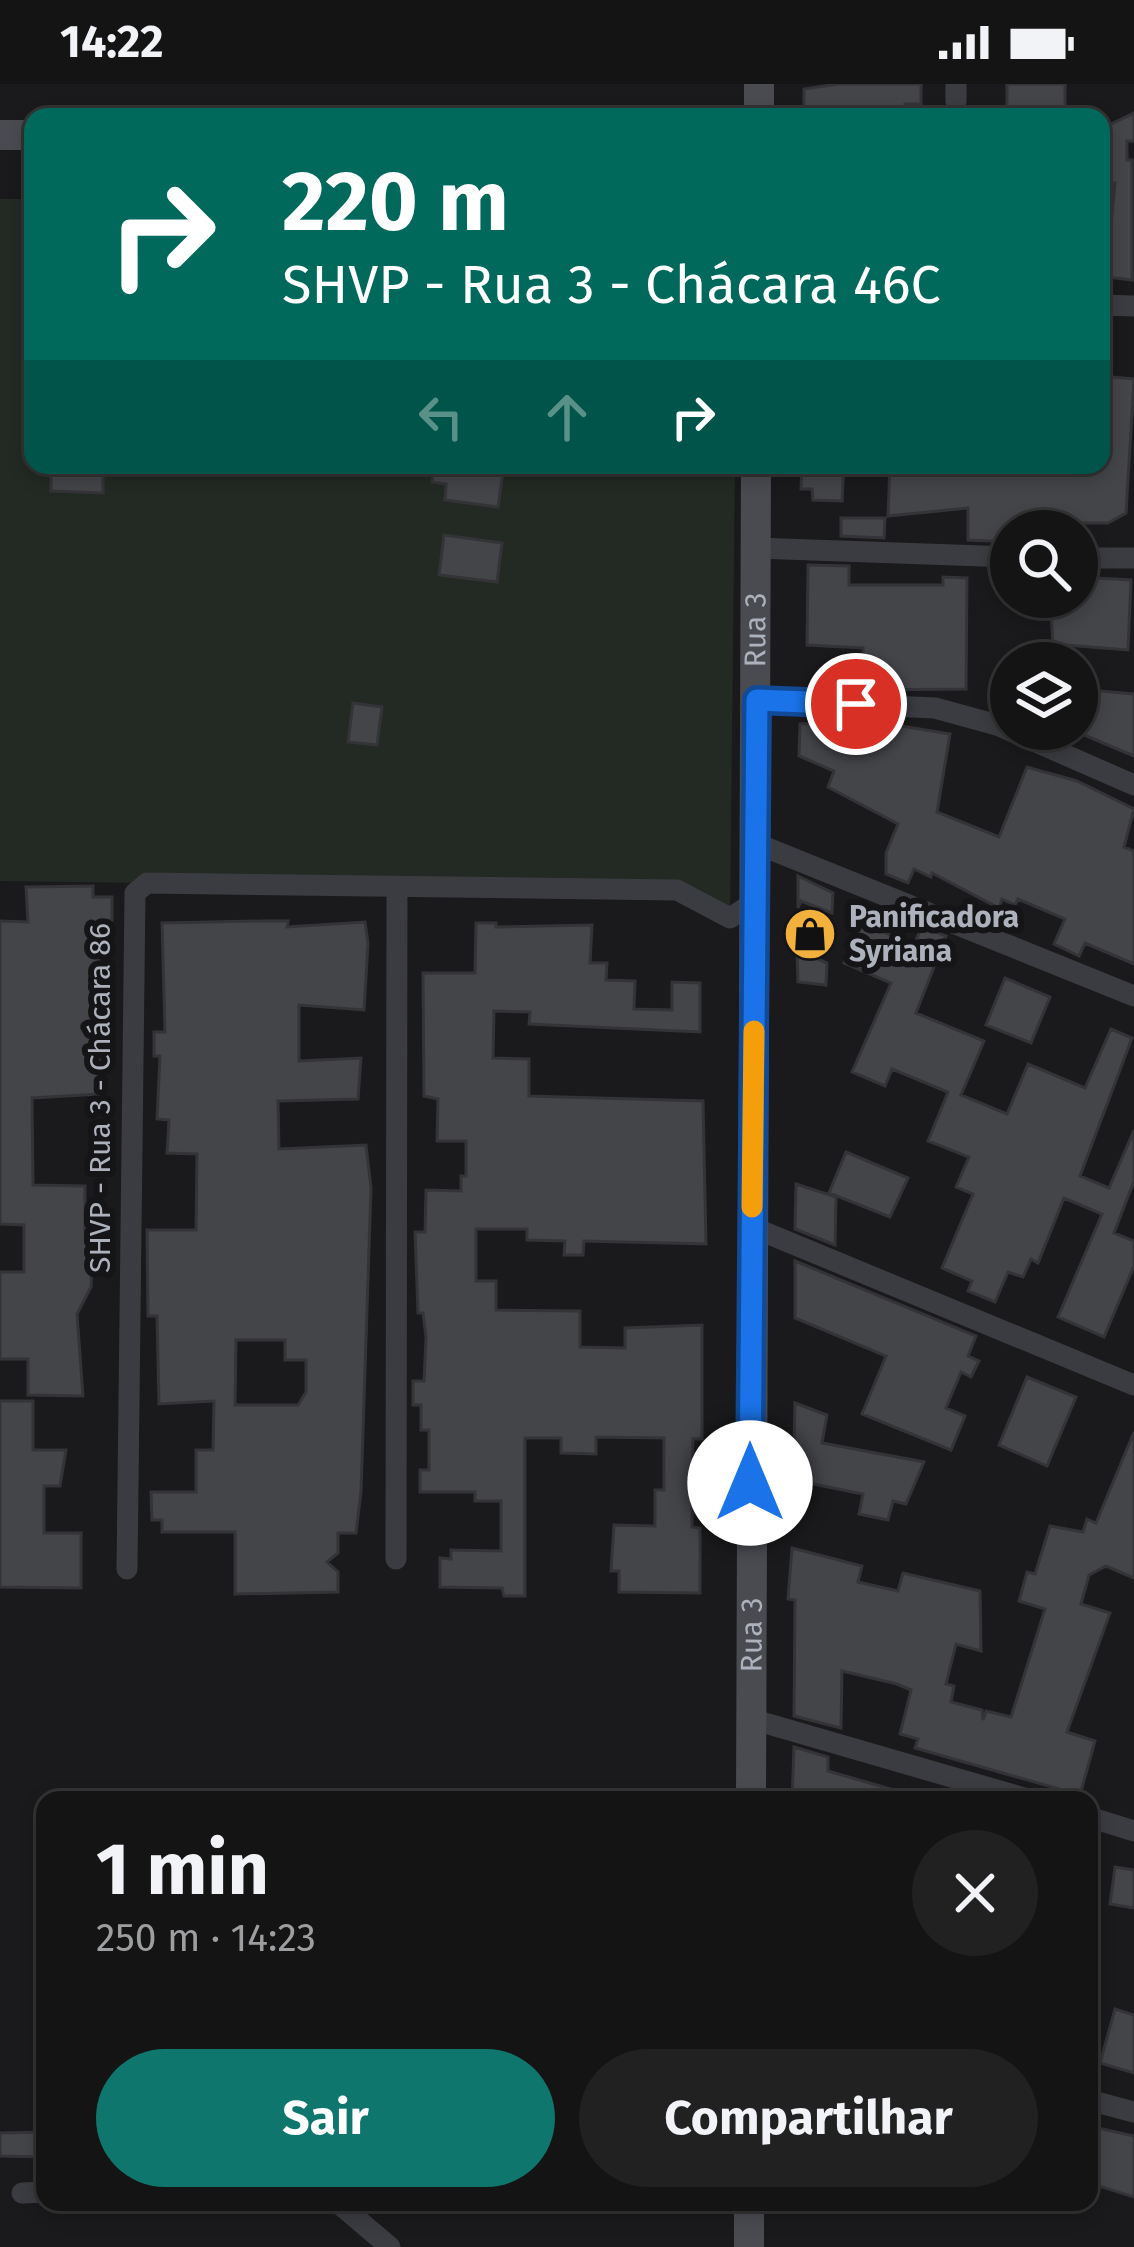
<!DOCTYPE html>
<html lang="pt">
<meta charset="utf-8">
<style>
:root{--surface:#141415;--page:#212122;--text:#f1f3f6;--muted:#9d9ea0;--line:#333334;--accent:#0f766e}
body{margin:0;font-family:"Fira Sans",sans-serif;background:var(--page);color:var(--text);height:100vh;display:flex;flex-direction:column;font-size:45px;white-space:nowrap}
*{box-sizing:border-box;margin:0}
p{font-size:39px;color:var(--muted)}
.icon{flex:none;width:66px;height:66px;fill:none;stroke:currentColor;stroke-width:2;stroke-linecap:round;stroke-linejoin:round}
.map{position:relative;flex:1;overflow:hidden}
.sheet{position:absolute;left:36px;top:1707px;width:1062px;height:420px;display:flex;flex-direction:column;background:var(--surface);border-radius:24px;box-shadow:0 6px 18px #0003,0 0 0 3px var(--line)}
.sheet>*{flex:none}
.guide{position:absolute;left:24px;top:24px;width:1086px;height:366px;border-radius:24px;box-shadow:0 6px 18px #0003,0 0 0 3px var(--line);background:#00695c;color:#fff;overflow:hidden}
.buttons{position:absolute;left:990px;top:426px;display:grid;gap:24px}
.buttons a{display:grid;place-items:center;width:108px;height:108px;border-radius:50%;background:var(--surface);box-shadow:0 6px 18px #0003,0 0 0 3px var(--line);font-size:60px}
.pin{position:absolute;display:grid;place-items:center;width:102px;height:102px;color:#fff;margin:-51px;border:6px solid #fff;border-radius:50%;box-shadow:0 3px 12px #0007}
.me{position:absolute;width:132px;margin:-66px;rotate:0deg;stroke-linejoin:round;filter:drop-shadow(0 0 9px #0008)}
.turn{display:flex;align-items:center;gap:42px;height:252px;padding:0 60px;font-size:54px}
.turn .icon{width:156px;height:156px;stroke-width:2.5}
.turn b{display:block;font-size:84px;line-height:102px}
.lanes{display:flex;align-items:center;height:114px;padding:0 60px;background:#0003;justify-content:center;gap:60px;direction:ltr}
.lanes .off{opacity:.35}
.round{display:grid;place-items:center;flex:none;width:126px;height:126px;border-radius:63px;background:var(--page)}
.summary{display:flex;align-items:center;justify-content:space-between;height:204px;padding:0 60px}
h1{font-size:72px;font-weight:700;line-height:90px}
.primary-button{display:flex;gap:24px;margin-top:auto;padding:24px 60px}
.primary-button a{flex:1;height:138px;border-radius:72px;background:var(--accent);color:#fff;font-size:48px;font-weight:700;line-height:138px;text-align:center}
.primary-button a+a{background:var(--page);color:var(--text)}
.status{display:flex;justify-content:space-between;align-items:center;height:84px;padding:0 60px;background:var(--surface);direction:ltr}
.status svg{height:33px;fill:currentColor}
.map>svg:first-child{display:block}
.green{fill:#222a23}
.building{fill:#444549;stroke:#343438;stroke-width:3;fill-rule:evenodd}
.lines{fill:none;stroke-linecap:round;stroke-linejoin:round}
.street{stroke:#3b3c41;stroke-width:21}
.secondary{stroke:#494b51;stroke-width:30}
.route-casing{stroke:#114b97;stroke-width:30}
.route{stroke:#1a73e8;stroke-width:21}
.slow{stroke:#f59e0b;stroke-width:21}
.labels{text-anchor:middle;stroke-width:12;stroke-linejoin:round;paint-order:stroke}
.street-label{font-size:30px;fill:#acb1bc;stroke:#151517}
.poi-label{font-size:30px;font-weight:bold;fill:#acb1bc;stroke:#151517;text-anchor:start}
</style>
<div class="status"><b>14:22</b><svg viewBox="0 0 49 12"><path d="M0 12V9h3v3zM5 12V6h3v6zM10 12V3h3v9zM15 12V0h3v12zM26 1h20v11H26zM47 4h2v5h-2z"/></svg></div>
<div class="map">
<svg width="1134" height="2163" viewBox="0 0 1134 2163">
<rect width="100%" height="100%" fill="#1a1a1c"/>
<path class="green" d="M 0,115 L 33,115 L 33,381 L 735,381 L 730,834 L 676,806 L 0,797 Z"/>
<path class="building" d="M 838,0 L 921,0 L 921,20 L 905,20 L 905,33 L 804,33 L 804,5 Z
M 1007,0 L 1065,0 L 1065,33 L 1007,33 Z
M 1134,29 L 1134,57 L 1127,57 L 1127,76 L 1132,76 L 1132,196 L 1107,193 L 1109,163 L 1101,163 L 1101,139 L 1111,140 L 1115,99 L 1105,99 L 1105,43 Z
M 1101,292 L 1134,295 L 1126,429 L 1108,439 L 1021,439 L 1021,446 L 1011,447 L 1011,458 L 968,456 L 968,424 L 888,432 L 890,381 L 1101,381 Z
M 51,381 L 103,381 L 103,409 L 51,407 Z
M 434,381 L 504,381 L 498,423 L 445,416 L 446,400 L 432,398 Z
M 802,381 L 844,381 L 842,417 L 813,416 L 812,405 L 801,405 Z
M 841,434 L 885,434 L 884,454 L 841,452 Z
M 444,451 L 502,459 L 497,498 L 439,491 Z
M 808,481 L 849,482 L 849,501 L 943,501 L 943,493 L 967,494 L 966,605 L 865,606 L 863,564 L 807,561 Z
M 1077,493 L 1131,496 L 1128,566 L 1053,560 L 1050,513 L 1077,513 Z
M 1077,605 L 1134,610 L 1134,672 L 1077,648 Z
M 353,619 L 382,623 L 377,661 L 348,658 Z
M 865,636 L 950,650 L 937,728 L 999,753 L 1027,683 L 1077,697 L 1134,725 L 1124,763 L 1134,767 L 1134,880 L 1085,859 L 1079,872 L 1054,860 L 1065,835 L 1018,815 L 1015,821 L 1002,815 L 999,824 L 932,789 L 931,793 L 914,785 L 908,799 L 886,790 L 886,769 L 898,740 L 828,703 L 834,687 L 799,672 L 800,640 Z
M 798,792 L 833,809 L 832,829 L 801,817 L 798,824 Z
M 93,802 L 93,813 L 112,813 L 112,836 L 99,837 L 99,903 L 112,903 L 112,925 L 101,925 L 99,1010 L 32,1014 L 33,1101 L 85,1102 L 85,1148 L 94,1148 L 91,1203 L 77,1230 L 83,1312 L 28,1311 L 28,1275 L 0,1275 L 0,1188 L 24,1188 L 24,1141 L 0,1140 L 0,837 L 28,838 L 26,803 Z
M 261,837 L 288,837 L 287,843 L 365,838 L 368,859 L 364,926 L 299,921 L 299,977 L 361,974 L 358,1015 L 278,1017 L 279,1065 L 366,1061 L 371,1104 L 361,1408 L 356,1449 L 338,1449 L 338,1469 L 327,1478 L 338,1488 L 338,1508 L 235,1510 L 235,1448 L 162,1448 L 162,1436 L 152,1436 L 151,1408 L 196,1408 L 196,1366 L 213,1366 L 214,1317 L 159,1320 L 157,1232 L 148,1232 L 147,1146 L 196,1146 L 197,1070 L 167,1069 L 169,1036 L 157,1035 L 160,972 L 154,972 L 154,948 L 165,948 L 162,839 ZM 236,1256 L 285,1256 L 285,1276 L 306,1276 L 306,1308 L 298,1321 L 235,1321 Z
M 860,838 L 914,861 L 922,842 L 946,852 L 916,929 L 984,957 L 961,1011 L 1007,1030 L 1028,980 L 1085,1004 L 1111,945 L 1132,954 L 1080,1092 L 1109,1104 L 1134,1046 L 1134,1097 L 1114,1149 L 1134,1157 L 1134,1182 L 1104,1253 L 1058,1233 L 1102,1130 L 1064,1114 L 1038,1179 L 1031,1175 L 1023,1193 L 1008,1188 L 995,1218 L 968,1207 L 972,1197 L 942,1184 L 973,1110 L 956,1103 L 969,1073 L 928,1057 L 948,1008 L 892,985 L 885,1002 L 852,988 L 891,899 L 844,879 Z
M 476,839 L 496,839 L 496,843 L 592,841 L 590,879 L 607,879 L 606,896 L 635,897 L 634,925 L 672,926 L 672,898 L 700,899 L 700,948 L 529,940 L 530,928 L 494,927 L 493,974 L 529,975 L 529,1012 L 703,1017 L 706,1160 L 584,1157 L 583,1171 L 564,1171 L 565,1157 L 527,1156 L 527,1145 L 476,1145 L 476,1197 L 496,1197 L 496,1226 L 580,1227 L 580,1263 L 625,1264 L 625,1244 L 702,1241 L 702,1355 L 693,1355 L 692,1404 L 692,1443 L 700,1444 L 700,1509 L 619,1508 L 619,1487 L 611,1487 L 614,1441 L 655,1442 L 655,1406 L 664,1406 L 664,1354 L 596,1353 L 596,1370 L 561,1369 L 561,1354 L 525,1354 L 525,1512 L 504,1512 L 502,1504 L 440,1503 L 440,1474 L 451,1475 L 451,1466 L 501,1467 L 501,1417 L 475,1417 L 475,1408 L 420,1408 L 420,1386 L 429,1386 L 429,1346 L 421,1346 L 421,1321 L 413,1321 L 413,1297 L 424,1297 L 426,1253 L 423,1229 L 418,1229 L 415,1148 L 425,1148 L 426,1106 L 461,1107 L 461,1092 L 466,1092 L 466,1057 L 437,1057 L 438,1015 L 424,1012 L 423,889 L 475,889 Z
M 797,866 L 827,879 L 826,901 L 798,898 Z
M 1005,894 L 1050,913 L 1031,959 L 986,941 Z
M 846,1068 L 908,1094 L 890,1133 L 829,1109 Z
M 796,1100 L 836,1113 L 835,1161 L 795,1145 Z
M 795,1177 L 976,1252 L 968,1272 L 979,1277 L 971,1293 L 961,1288 L 946,1324 L 965,1332 L 951,1366 L 862,1330 L 886,1272 L 795,1234 Z
M 1027,1293 L 1076,1313 L 1047,1382 L 999,1361 Z
M 0,1317 L 33,1317 L 33,1366 L 66,1366 L 60,1402 L 44,1402 L 44,1449 L 81,1449 L 81,1504 L 0,1503 Z
M 795,1319 L 827,1331 L 822,1359 L 924,1378 L 906,1420 L 893,1417 L 888,1436 L 859,1430 L 863,1410 L 793,1396 Z
M 1134,1348 L 1134,1494 L 1106,1482 L 1089,1491 L 1081,1520 L 1110,1529 L 1067,1648 L 1095,1657 L 1080,1711 L 915,1664 L 918,1655 L 900,1650 L 911,1606 L 897,1600 L 842,1587 L 841,1644 L 794,1632 L 795,1516 L 788,1515 L 792,1464 L 862,1482 L 858,1498 L 898,1507 L 903,1489 L 980,1507 L 981,1567 L 956,1560 L 946,1600 L 954,1602 L 951,1618 L 982,1626 L 983,1636 L 986,1627 L 1011,1633 L 1045,1525 L 1019,1517 L 1027,1488 L 1035,1490 L 1050,1442 L 1083,1448 L 1087,1435 L 1096,1439 Z
M 794,1663 L 828,1673 L 828,1687 L 908,1710 L 908,1716 L 792,1716 Z
M 1115,1783 L 1134,1786 L 1134,1824 L 1110,1820 Z
M 1115,1925 L 1134,1931 L 1134,1989 L 1100,1979 Z
M 1089,2042 L 1134,2052 L 1134,2113 L 1089,2099 Z
M 45,2048 L 45,2073 L 0,2072 L 0,2049 Z"/>
<g class="lines">
<path class="street" d="M 956,18 L 956,0
M 1101,221 L 1134,222
M 757,464 L 1011,473
M 1077,474 L 1134,474
M 757,616 L 935,624 L 997,641 L 1134,701
M 755,759 L 1134,912
M 752,1143 L 1134,1301
M 396,1475 L 397,803
M 127,1485 L 135,809 L 147,799 L 677,806 L 730,834 L 756,817
M 751,1635 L 1031,1716
M 1089,1733 L 1134,1747
M 1089,2016 L 1134,2028
M 22,2109 L 45,2108
M 337,2118 L 390,2163"/>
<g class="secondary">
<path d="M 759,0 L 759,33"/>
<path d="M 0,51 L 33,51"/>
<path id="s1" d="M 751,1716 L 756,381"/>
<path d="M 749,2163 L 749,2118"/>
</g>
</g>
<g class="lines">
<g class="route-casing">
<path id="route" d="M 750,1399 L 757,616 L 856,620"/>
</g>
<use href="#route" class="route"/>
<path class="slow" d="M 752,1123 L 754,947"/>
</g>
<defs>
<g id="shop-disc" transform="scale(2.7)"><circle r="9.5" fill="#f2b13c" stroke="#151517"/><path d="M-5-2.5h2.3a2.7 3.5 0 0 1 5.4 0H5L5.5 6h-11ZM-1.5-2.5h3a1.5 2.3 0 0 0-3 0Z" fill="#111"/></g>
</defs>
<g fill-rule="evenodd">
<use href="#shop-disc" x="810" y="850"/>
</g>
<g class="labels">
<g class="street-label">
<text dy="10" stroke="none"><textPath href="#s1" startOffset="1170">Rua 3</textPath></text>
<text transform="translate(100 1014) rotate(-90)" y="10">SHVP - Rua 3 - Chácara 86</text>
<text dy="10" stroke="none"><textPath href="#s1" startOffset="165">Rua 3</textPath></text>
</g>
<g class="poi-label">
<text x="849" y="843">Panificadora<tspan x="849" dy="34">Syriana</tspan></text>
</g>
</g>
</svg>
<div class="buttons">
<a><svg class="icon" aria-label="search" viewBox="0 0 24 24"><circle cx="10" cy="10" r="6"/><path d="M15 15l6 6"/></svg></a>
<a><svg class="icon" aria-label="layers" viewBox="0 0 24 24"><path d="M12 4l9 5-9 5-9-5zM3 14l9 5 9-5"/></svg></a>
</div>
<div class="pin" style="left:856px;top:620px;background:#d93025"><svg class="icon" aria-label="arrive" viewBox="0 0 24 24"><path d="M6 21V4h12l-3 4 3 4H6"/></svg></div>
<svg class="me" style="left:750px;top:1399px" viewBox="-20 -20 40 40"><circle r="19" fill="#fff"/><path d="M0-13L10 11 0 6-10 11z" fill="#1a73e8"/></svg>
<div class="guide">
<div class="turn"><svg class="icon" aria-label="right" viewBox="0 0 24 24"><path d="M7 20v-9h11M14 6l5 5-5 5"/></svg><div><b>220 m</b>SHVP - Rua 3 - Chácara 46C</div></div>
<div class="lanes"><svg class="icon off" aria-label="left" viewBox="0 0 24 24"><path d="M17 20v-9H6M10 6l-5 5 5 5"/></svg><svg class="icon off" aria-label="ahead" viewBox="0 0 24 24"><path d="M12 20V5M6 11l6-6 6 6"/></svg><svg class="icon" aria-label="right" viewBox="0 0 24 24"><path d="M7 20v-9h11M14 6l5 5-5 5"/></svg></div>
</div>
<section class="sheet">
<div class="summary"><div><h1>1 min</h1><p>250 m · 14:23</p></div><a class="round"><svg class="icon" aria-label="close" viewBox="0 0 24 24"><path d="M6 6l12 12M18 6L6 18"/></svg></a></div>
<div class="primary-button"><a>Sair</a><a>Compartilhar</a></div>
</section>
</div>
